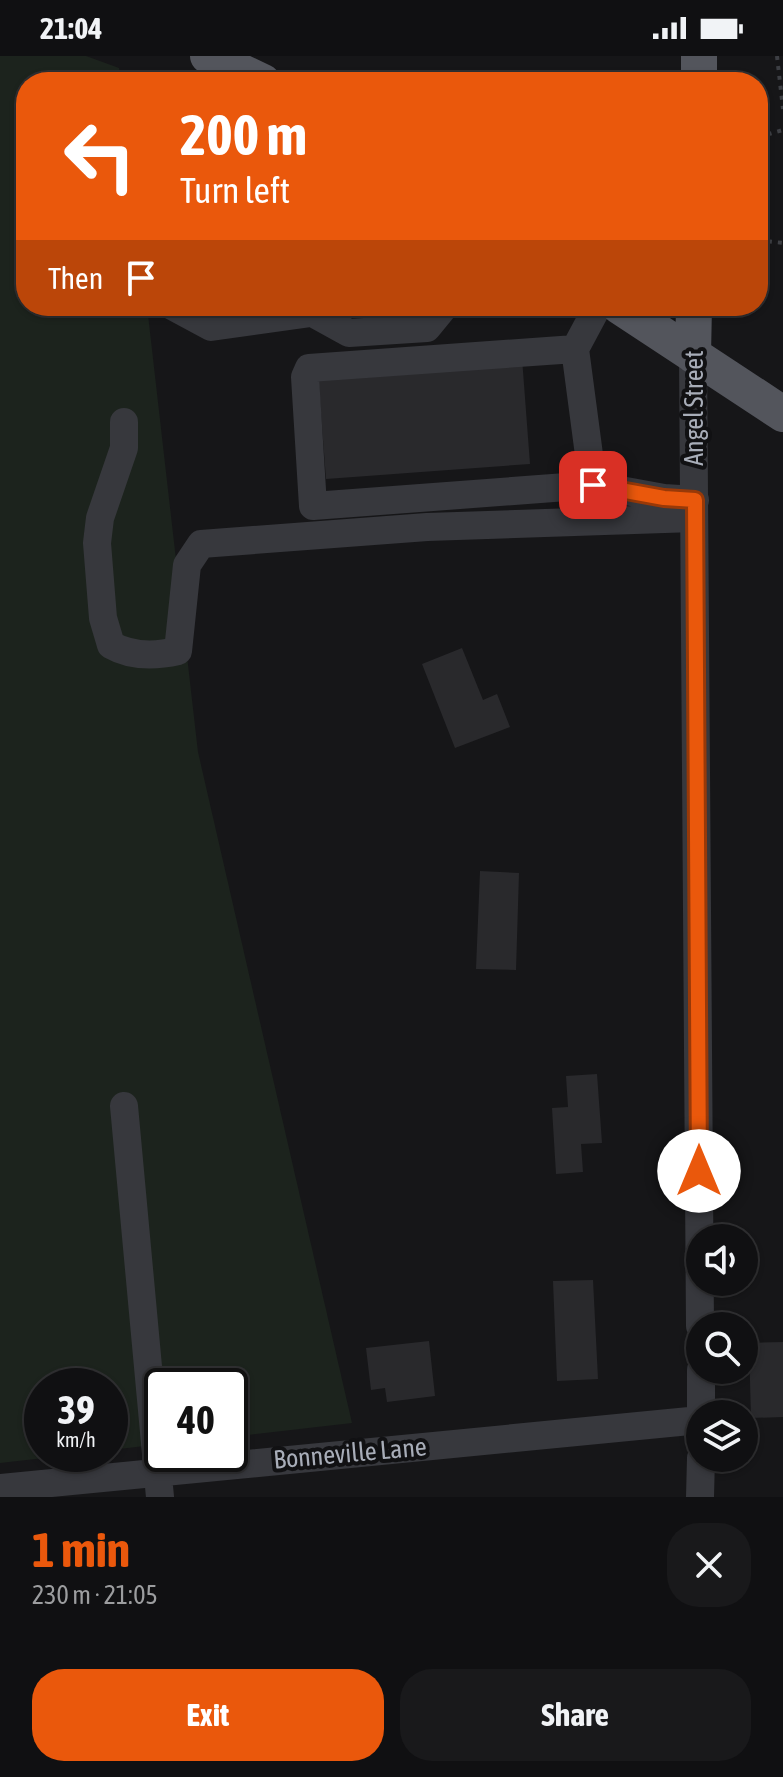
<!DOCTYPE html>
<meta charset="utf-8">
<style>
:root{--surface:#101012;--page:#19191b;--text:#f1f3f6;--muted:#9c9d9f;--line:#303032;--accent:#ea580c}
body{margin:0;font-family:"Asap Condensed",sans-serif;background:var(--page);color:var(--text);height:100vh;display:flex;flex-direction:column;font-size:30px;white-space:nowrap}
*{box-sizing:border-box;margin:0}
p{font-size:26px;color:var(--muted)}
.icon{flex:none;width:44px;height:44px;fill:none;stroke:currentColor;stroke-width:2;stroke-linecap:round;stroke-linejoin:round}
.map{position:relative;height:1441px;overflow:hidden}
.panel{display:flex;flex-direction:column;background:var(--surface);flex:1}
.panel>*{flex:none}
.hud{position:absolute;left:16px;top:16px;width:752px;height:244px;border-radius:32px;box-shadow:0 2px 6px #0004,0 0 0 2px var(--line);background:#ea580c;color:#fff;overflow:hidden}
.controls{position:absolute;left:686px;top:1168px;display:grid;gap:16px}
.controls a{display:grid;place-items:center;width:72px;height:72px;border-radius:50%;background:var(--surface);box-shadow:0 2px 6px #0004,0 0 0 2px var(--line);font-size:40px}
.speed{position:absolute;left:24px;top:1312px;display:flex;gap:16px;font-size:40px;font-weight:700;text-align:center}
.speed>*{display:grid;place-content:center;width:104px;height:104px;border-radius:50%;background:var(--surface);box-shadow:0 2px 6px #0004,0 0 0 2px var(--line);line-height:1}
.speed small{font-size:20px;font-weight:400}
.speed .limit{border:4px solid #111;border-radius:12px;background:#fff;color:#111}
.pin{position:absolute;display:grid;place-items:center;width:68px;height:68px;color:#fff;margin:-34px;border-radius:16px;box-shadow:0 4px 12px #0006}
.me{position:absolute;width:88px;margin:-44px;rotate:0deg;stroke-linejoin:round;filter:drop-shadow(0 0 6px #0008)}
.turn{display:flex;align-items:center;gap:28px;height:168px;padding:0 32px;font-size:36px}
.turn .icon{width:104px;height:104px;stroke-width:2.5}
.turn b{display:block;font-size:56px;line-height:68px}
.then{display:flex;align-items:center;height:76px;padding:0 32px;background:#0003;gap:16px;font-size:30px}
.round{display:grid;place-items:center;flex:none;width:84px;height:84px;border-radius:32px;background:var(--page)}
.summary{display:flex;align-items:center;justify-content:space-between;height:136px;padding:0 32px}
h1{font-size:48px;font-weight:700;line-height:60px;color:var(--accent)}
.primary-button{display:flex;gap:16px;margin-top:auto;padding:16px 32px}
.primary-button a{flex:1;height:92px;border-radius:32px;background:var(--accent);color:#fff;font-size:32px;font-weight:700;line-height:92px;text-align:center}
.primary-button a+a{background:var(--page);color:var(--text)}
.status{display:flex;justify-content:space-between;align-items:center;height:56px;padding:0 40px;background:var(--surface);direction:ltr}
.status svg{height:22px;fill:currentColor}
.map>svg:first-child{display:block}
.green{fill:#1c231d}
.building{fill:#29292c}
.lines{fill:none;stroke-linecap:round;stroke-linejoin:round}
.path{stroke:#3d3f44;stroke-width:4;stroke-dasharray:4 6;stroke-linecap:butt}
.minor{stroke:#37383d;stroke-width:28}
.major{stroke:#53555c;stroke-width:36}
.route-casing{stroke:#983908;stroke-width:20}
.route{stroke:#ea580c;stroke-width:14}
.labels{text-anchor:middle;stroke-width:8;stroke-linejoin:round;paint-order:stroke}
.street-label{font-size:26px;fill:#a8adb8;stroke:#111113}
</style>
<div class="status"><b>21:04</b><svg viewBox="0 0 49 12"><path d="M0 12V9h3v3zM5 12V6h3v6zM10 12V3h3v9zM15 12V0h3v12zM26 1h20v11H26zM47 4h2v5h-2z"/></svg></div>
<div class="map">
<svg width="783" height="1441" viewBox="0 0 783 1441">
<rect width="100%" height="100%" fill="#161618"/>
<path class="green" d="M 0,0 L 86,0 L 119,12 L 121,26 L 26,26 L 26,250 L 147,250 L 198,696 L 352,1367 L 230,1381 L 230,1330 L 162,1330 L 162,1388 L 110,1394 L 110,1330 L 42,1330 L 42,1398 L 80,1398 L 0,1407 Z"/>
<path class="building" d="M 522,302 L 530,408 L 326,423 L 318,317 Z
M 462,592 L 483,644 L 497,638 L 510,671 L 455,692 L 422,608 Z
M 480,815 L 519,817 L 516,914 L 476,913 Z
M 597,1018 L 602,1087 L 581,1088 L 583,1116 L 556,1118 L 552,1052 L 568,1051 L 566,1020 Z
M 593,1224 L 598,1323 L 557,1325 L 553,1225 Z
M 429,1285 L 435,1340 L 387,1346 L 385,1332 L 371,1334 L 366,1292 Z
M 783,1286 L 783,1361 L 751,1362 L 749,1287 Z"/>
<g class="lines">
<path class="path" d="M 777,0 L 783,53
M 758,81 L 783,74
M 758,184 L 783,187"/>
<path class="minor" d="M 172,250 L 211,271 L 311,257
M 300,250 L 349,277 L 427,272 L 445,250
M 575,293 L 309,312 L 305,321 L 313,450 L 593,429 L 575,293 L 598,250
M 693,299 L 700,1270
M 124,366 L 124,392 L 100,462 L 97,487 L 103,562 L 111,589 C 132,601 156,600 178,595 L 187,509 L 201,488 L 427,471 L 694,462
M 593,429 L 664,442 L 695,444
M 124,1050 L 160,1441
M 701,1314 L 701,1358
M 0,1432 L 700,1364
M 700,1441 L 701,1402"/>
<path class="major" d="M 208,0 L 263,26
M 699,26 L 699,0
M 619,250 L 783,358
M 693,299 L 694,250"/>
</g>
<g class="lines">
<g class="route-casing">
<path id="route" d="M 593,429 L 664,442 L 695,444 L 699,1115"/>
</g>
<use href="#route" class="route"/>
</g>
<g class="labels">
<g class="street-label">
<text transform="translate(694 352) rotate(-90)" y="9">Angel Street</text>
<text transform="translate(350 1397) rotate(-5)" y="9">Bonneville Lane</text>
</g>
</g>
</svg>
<div class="controls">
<a><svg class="icon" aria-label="sound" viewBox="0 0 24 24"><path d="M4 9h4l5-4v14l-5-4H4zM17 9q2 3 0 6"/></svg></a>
<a><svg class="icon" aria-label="search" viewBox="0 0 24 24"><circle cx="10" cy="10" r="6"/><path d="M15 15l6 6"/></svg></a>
<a><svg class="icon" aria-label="layers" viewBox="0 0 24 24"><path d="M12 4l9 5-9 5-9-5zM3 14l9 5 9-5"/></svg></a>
</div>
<div class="speed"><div>39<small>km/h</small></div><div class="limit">40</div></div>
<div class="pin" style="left:593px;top:429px;background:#d93025"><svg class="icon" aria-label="arrive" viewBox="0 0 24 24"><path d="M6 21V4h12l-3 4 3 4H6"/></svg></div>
<svg class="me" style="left:699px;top:1115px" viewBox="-20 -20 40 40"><circle r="19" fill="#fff"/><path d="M0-13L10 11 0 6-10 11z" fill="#ea580c"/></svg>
<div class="hud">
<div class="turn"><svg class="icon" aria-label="left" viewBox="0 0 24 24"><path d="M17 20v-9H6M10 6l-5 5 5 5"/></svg><div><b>200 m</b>Turn left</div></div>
<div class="then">Then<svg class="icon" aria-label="arrive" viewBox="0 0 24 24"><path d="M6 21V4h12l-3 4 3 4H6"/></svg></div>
</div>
</div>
<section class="panel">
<div class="summary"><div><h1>1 min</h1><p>230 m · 21:05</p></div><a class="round"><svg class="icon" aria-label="close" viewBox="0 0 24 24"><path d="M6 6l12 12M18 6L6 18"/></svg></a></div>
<div class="primary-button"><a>Exit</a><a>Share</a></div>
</section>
